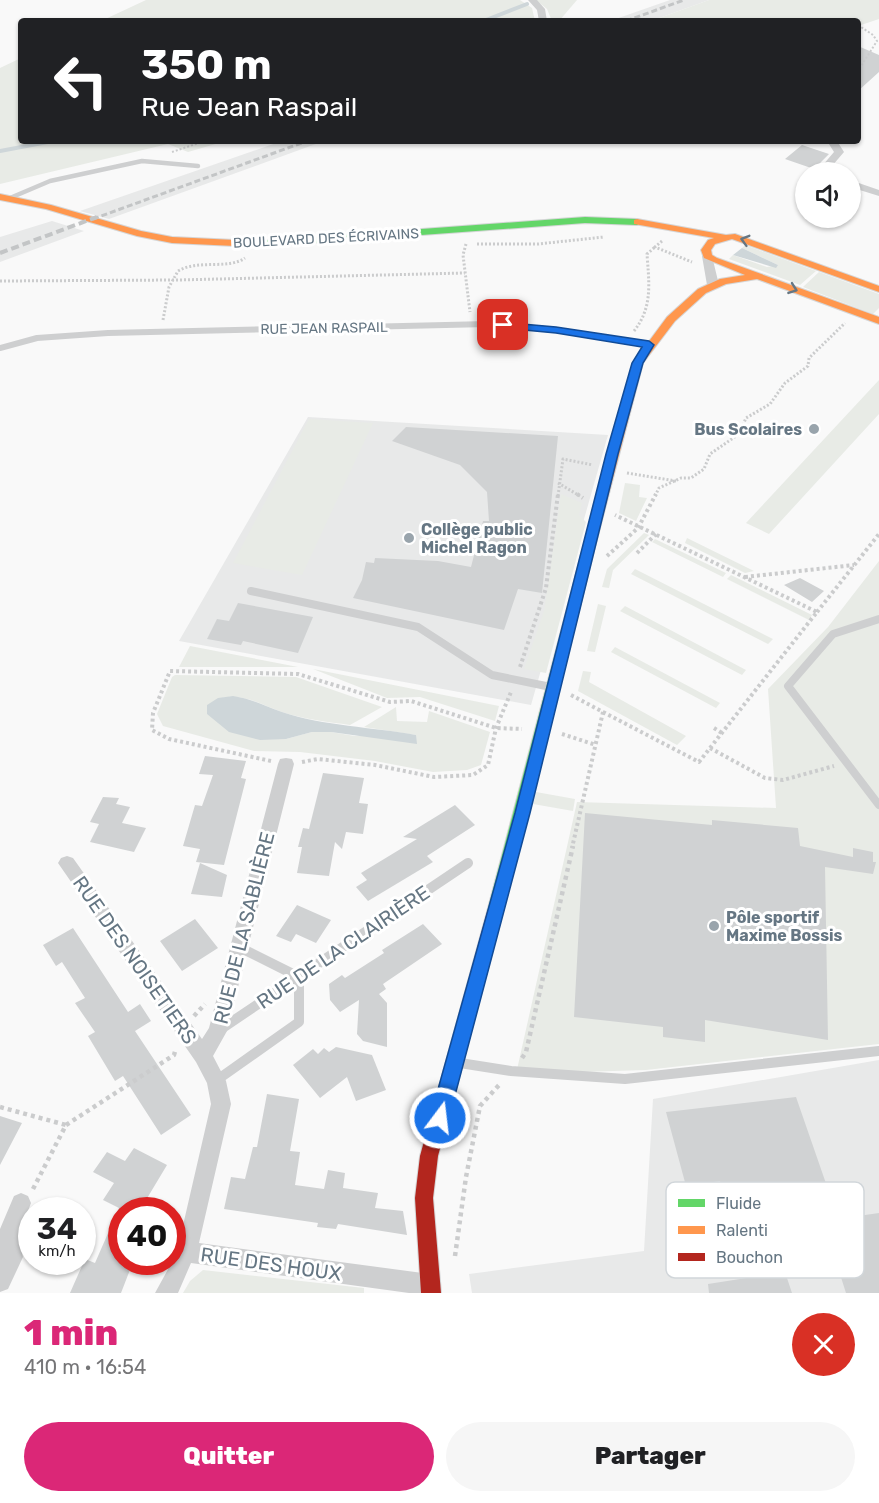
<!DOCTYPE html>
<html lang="fr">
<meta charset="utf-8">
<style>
:root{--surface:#fff;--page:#f6f6f6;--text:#202124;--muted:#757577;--accent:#db2777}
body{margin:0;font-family:Rubik,sans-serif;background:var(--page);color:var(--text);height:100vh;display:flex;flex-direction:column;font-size:22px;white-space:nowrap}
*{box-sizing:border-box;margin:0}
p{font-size:20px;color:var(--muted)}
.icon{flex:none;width:33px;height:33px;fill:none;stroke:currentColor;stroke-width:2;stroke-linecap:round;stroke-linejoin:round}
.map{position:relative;height:1293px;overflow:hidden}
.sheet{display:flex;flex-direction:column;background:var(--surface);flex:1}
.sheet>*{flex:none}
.top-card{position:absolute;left:18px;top:18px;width:843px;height:126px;border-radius:6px;box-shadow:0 2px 4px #0004;background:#202124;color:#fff;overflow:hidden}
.fabs{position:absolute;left:795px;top:162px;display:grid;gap:12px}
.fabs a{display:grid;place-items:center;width:66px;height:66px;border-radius:50%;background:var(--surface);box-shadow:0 2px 4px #0004;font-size:30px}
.speed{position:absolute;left:18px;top:1197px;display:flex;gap:12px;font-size:30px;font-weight:700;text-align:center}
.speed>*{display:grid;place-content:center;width:78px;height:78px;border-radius:50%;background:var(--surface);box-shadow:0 2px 4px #0004;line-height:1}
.speed small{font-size:15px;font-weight:400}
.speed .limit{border:9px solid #d22;background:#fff;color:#111}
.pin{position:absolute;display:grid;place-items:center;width:51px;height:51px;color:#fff;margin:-26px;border-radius:12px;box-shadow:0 3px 9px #0006}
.me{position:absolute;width:66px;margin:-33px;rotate:15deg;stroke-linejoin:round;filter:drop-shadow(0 0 4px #0008)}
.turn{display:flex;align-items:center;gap:21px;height:126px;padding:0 24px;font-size:27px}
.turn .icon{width:78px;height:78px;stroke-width:2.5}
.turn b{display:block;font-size:42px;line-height:51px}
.round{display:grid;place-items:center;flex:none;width:63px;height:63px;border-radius:32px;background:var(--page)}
.head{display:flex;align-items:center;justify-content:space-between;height:102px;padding:0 24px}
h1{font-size:36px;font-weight:800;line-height:45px;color:var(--accent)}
.button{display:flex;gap:12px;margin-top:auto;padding:12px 24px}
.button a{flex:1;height:69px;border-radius:36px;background:var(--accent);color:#fff;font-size:24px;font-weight:800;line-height:69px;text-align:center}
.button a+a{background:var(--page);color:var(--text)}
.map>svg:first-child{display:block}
.built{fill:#e8e9e9}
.green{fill:#e8ebe6}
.water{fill:#ced6d9}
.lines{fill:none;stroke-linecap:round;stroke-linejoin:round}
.stream{stroke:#ced6d9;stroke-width:4}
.building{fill:#d0d2d3}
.fast-casing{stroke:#d5d6d7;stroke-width:2}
.slow-casing{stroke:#d5d6d7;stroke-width:2}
.jam-casing{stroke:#d5d6d7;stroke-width:2}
.path-far3{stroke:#cbcccd;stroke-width:2;stroke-dasharray:2 2;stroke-linecap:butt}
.path-far2{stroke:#cbcccd;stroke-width:3;stroke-dasharray:2 2;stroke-linecap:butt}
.path-far1{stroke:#cbcccd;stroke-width:4;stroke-dasharray:3 3;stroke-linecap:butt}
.path{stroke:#cbcccd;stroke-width:4.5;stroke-dasharray:4 4;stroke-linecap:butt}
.lane-far3{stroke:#cecfd0;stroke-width:4.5}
.lane-far2{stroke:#cecfd0;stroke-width:6}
.lane-far1{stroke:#cecfd0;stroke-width:8}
.lane{stroke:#cecfd0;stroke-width:10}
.street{fill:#cecfd0;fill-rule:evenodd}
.fast{fill:#63d668;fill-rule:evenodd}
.slow{fill:#ff974d;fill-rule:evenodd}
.jam{fill:#b3261e;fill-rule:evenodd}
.rail-far1{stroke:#c3c5c6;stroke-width:3;stroke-dasharray:6 3;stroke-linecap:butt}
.rail{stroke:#c3c5c6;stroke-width:4;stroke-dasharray:8 4;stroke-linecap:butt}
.oneway{stroke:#657683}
.route{fill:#1a73e8;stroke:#114b97;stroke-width:1.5}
.poi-dot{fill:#99a4ac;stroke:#fff;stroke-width:2}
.labels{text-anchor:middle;stroke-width:6;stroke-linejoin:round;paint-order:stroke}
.far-street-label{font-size:14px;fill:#657683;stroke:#fff}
.poi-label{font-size:16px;font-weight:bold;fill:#657683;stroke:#fff;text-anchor:start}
.near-street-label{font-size:20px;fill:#657683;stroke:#fff}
.key{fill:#fff;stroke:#d1d6da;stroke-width:1.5}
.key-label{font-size:16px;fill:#657683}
</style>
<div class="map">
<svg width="879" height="1293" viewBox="0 0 879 1293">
<rect width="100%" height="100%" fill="#f9f9f9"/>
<path class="built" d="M 670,0 L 709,0 L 651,21 L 610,21 Z
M 282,141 L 324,141 L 109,219 L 80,211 Z
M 52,221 L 84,231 L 0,262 L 0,237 Z
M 308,417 L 608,435 L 531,705 L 179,641 Z
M 879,1060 L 879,1293 L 472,1293 L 469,1274 L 644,1251 L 653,1099 Z"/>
<path class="green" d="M 146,0 L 520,0 L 532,8 L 535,21 L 101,21 Z
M 536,0 L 577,0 L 559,21 L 552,21 L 547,9 Z
M 709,0 L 879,0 L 879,19 L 858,26 L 858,21 L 651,21 Z
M 21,58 L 21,141 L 226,141 L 188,152 L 168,144 L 0,184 L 0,68 Z
M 745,245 L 816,271 L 800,285 L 729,259 L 733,255 L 767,267 L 778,265 L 742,248 Z
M 819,272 L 879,294 L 879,308 L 873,314 L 803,287 Z
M 879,380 L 879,414 L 769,534 L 746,523 Z
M 309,419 L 373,423 L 302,575 L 233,563 Z
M 625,483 L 640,485 L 639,497 L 647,498 L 636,521 L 619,513 Z
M 561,494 L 582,503 L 579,515 L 586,522 L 546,673 L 524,669 L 544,611 Z
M 644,533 L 649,535 L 613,570 L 609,588 L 602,587 L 607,569 Z
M 687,538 L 754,571 L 745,573 L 685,543 Z
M 655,539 L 726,573 L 723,577 L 652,542 Z
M 879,561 L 879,1044 L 646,1070 L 516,1074 L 577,802 L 776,808 L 768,689 L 828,627 Z
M 635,569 L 773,639 L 768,644 L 631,574 Z
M 731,575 L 812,615 L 809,620 L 727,579 Z
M 598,604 L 606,606 L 595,652 L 587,651 Z
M 625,606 L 746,670 L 742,675 L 620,611 Z
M 190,646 L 298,667 L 179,667 Z
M 615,647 L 720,703 L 716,708 L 611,652 Z
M 313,669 L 499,706 L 495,721 L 420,697 L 387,698 Z
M 583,671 L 591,672 L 589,682 L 686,736 L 677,745 L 578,691 Z
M 175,675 L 296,677 L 382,707 L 350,725 C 328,722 303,719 282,712 C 256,703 234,687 208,705 L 207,714 L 286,739 L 312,732 L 331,732 L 355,736 L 416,735 L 364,727 L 396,707 L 397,721 L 427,722 L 429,711 L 490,732 L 481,765 L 467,770 L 433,772 L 375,761 L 300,752 L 254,751 L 163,726 L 157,714 L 172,677 Z
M 536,792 L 575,799 L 573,811 L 533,804 Z
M 203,1270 L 364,1288 L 364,1293 L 183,1293 L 190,1281 Z"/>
<path class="water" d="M 742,248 L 778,265 L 776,268 L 733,255 Z
M 233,696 C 253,699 264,706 282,712 C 324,726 372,727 416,735 L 417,744 L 331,732 L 312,732 L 286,739 L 260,740 L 229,732 L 207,714 L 207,705 L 218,698 Z"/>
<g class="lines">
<path class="stream" d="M 446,21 L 486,20 L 527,4
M 0,151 L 53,141"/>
</g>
<path class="building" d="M 858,46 L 879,55 L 879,72 L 858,91 Z
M 802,145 L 829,154 L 814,169 L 785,159 Z
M 406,427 L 558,436 L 542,593 L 518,589 L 504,630 L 353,598 L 362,580 L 366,562 L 374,563 L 375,558 L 438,561 L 471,567 L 483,521 L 489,521 L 487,492 L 460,465 L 392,441 Z
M 800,578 L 824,591 L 812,602 L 784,585 Z
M 238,603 L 313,617 L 298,653 L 243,641 L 241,645 L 207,639 L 217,619 L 229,621 Z
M 205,756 L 246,761 L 241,778 L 246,779 L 224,865 L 196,862 L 200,849 L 183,846 L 195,805 L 202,806 L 213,775 L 199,774 Z
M 323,773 L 364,778 L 359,803 L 368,804 L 363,834 L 346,832 L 342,849 L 335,842 L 329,876 L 297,873 L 302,847 L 298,847 L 303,828 L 309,829 Z
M 103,797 L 119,798 L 116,804 L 130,807 L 122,823 L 146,828 L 134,852 L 90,842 L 99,824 L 90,822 Z
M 455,805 L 475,825 L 427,856 L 433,862 L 368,901 L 356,887 L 367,880 L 361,873 L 417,839 L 403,837 Z
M 585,813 L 712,825 L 712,820 L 798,828 L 800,846 L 853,857 L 853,848 L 873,852 L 873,862 L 876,862 L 873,874 L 825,867 L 828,1040 L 705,1020 L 705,1042 L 663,1037 L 663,1027 L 574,1017 Z
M 200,863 L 227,875 L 222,897 L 191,894 Z
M 297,905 L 331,920 L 316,943 L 296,934 L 291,942 L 276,936 Z
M 195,919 L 218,948 L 182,971 L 160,941 Z
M 423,924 L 442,944 L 383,984 L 386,989 L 379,994 L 387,1003 L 387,1047 L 363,1041 L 357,1034 L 359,1000 L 340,1012 L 330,1000 L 329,984 L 342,975 L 345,978 L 384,953 L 382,950 Z
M 73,928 L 128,1012 L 140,1004 L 151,1021 L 135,1031 L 191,1115 L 161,1135 L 123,1076 L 115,1081 L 88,1036 L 95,1032 L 75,1003 L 85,998 L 62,962 L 56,966 L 43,945 Z
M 336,1047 L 372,1055 L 386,1090 L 356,1101 L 347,1077 L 320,1098 L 293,1065 L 313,1049 L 318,1054 L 324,1048 L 329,1052 Z
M 267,1094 L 299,1099 L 290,1151 L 300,1152 L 295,1185 L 324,1189 L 328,1170 L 345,1173 L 343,1188 L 378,1193 L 375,1208 L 403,1211 L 407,1235 L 338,1224 L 336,1229 L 317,1227 L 318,1223 L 224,1209 L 231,1177 L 245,1179 L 253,1147 L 257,1147 Z
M 796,1097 L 830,1195 L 726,1197 L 720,1181 L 686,1186 L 666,1112 Z
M 0,1116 L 22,1123 L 0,1165 Z
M 134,1148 L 167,1165 L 140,1210 L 122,1209 L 122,1262 L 133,1262 L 121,1293 L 70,1293 L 85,1259 L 95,1263 L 119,1208 L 103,1200 L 114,1183 L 93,1172 L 107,1152 L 125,1161 Z
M 879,1213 L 879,1293 L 846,1293 L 830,1243 L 851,1240 L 844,1218 Z
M 785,1272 L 792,1293 L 709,1293 L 708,1284 Z"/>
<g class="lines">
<g class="fast-casing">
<path id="fast" d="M 585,217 L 637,219 L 642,222 L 637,225 L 585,223 L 258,247 L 253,244 L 258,241 Z
M 588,547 L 594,551 L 503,912 L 501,917 L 495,919 L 489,917 L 487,912 L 582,551 Z"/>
</g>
<g class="slow-casing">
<path id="slow" d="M 0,194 L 51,205 L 141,231 L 172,237 L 258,241 L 263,244 L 258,247 L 172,243 L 137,236 L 46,209 L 0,200 Z
M 637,219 L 726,235 L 735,234 L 879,286 L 879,292 L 732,239 L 715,244 L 711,250 L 712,255 L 717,258 L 879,317 L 879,324 L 757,279 L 726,284 L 706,293 L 675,321 L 643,363 L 594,551 L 588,555 L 582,551 L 633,363 L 667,317 L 698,289 L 720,279 L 745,275 L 704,258 L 701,250 L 708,240 L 714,238 L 634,224 L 634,220 Z"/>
</g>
<g class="jam-casing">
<path id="jam" d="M 495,905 L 501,907 L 503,912 L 438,1156 L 433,1198 L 441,1293 L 421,1293 L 415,1198 L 420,1156 L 487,912 L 489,907 Z"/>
</g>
<path class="path-far3" d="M 858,25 L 873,35 L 877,41 L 858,71
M 172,152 L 205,141"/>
<path class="path-far2" d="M 662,241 L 655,247 L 692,262
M 466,244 L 463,255 L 470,312
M 477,244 L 538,244 L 604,237
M 0,281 L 178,280 L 465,273
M 163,320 L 169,287 L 178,271 C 198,259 228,270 245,258
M 634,331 C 653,307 649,283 647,254 L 655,247
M 627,473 L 676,481
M 558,483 L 580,496
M 558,496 L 563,459 L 593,465
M 655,496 L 659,488 L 681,478 L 691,478 L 704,469 L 710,454 L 739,434 L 746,418 L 770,404 L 785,383 L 808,366 L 809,358 L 845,323"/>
<path class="path-far1" d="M 577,494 L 583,498
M 637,553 L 656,534
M 607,556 L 638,528 L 656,494
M 745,577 L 854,565
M 817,612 L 879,534
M 520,667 L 546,588 L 558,494
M 571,695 L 603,712 L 572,848
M 603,712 L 699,762 L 817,612 L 615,515
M 714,728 L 722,733
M 562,734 L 596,745
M 710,748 L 765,778 L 783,780 L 834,766
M 271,761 L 169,739 L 152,730 L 153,713 L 170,671 L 298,674 L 390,702 L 411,701 L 496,728 L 522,729
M 302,762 L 318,759 L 375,765 L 434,777 L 473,775 L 488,765 L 496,728 L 511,692"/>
<path class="path" d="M 194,1016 L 205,1004
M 522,1058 L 526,1052 L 573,846
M 0,1107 L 66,1125
M 33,1189 L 66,1125 L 174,1055 L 176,1048
M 455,1256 L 466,1177 L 480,1106 L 500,1084"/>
<path class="lane-far3" d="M 10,198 L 50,181 L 142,161 L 198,166"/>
<path class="lane-far2" d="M 0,348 L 37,338 L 108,333 L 488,324 L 556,330 L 649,345"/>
<path class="lane-far1" d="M 251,591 L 418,627 L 492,675 L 551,687
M 879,619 L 833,634 L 788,686 L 879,805"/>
<path class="lane" d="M 221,1029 L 468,863
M 460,1063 L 511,1071 L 625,1079 L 879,1051
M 217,1080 L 299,1022 L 299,977 L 239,947"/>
<path class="street" d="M 528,0 L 537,0 L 545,9 L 547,21 L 539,21 L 537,10 Z
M 827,141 L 837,141 L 844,152 L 832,166 L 833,172 L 823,172 L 822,166 L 834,152 Z
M 850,180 L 879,190 L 879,196 L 850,187 Z
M 707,253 L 712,256 L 719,285 L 713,288 L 707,285 L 702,256 Z
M 286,758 L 292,759 L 294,764 L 227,1031 L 213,1056 L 226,1081 L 231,1104 L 199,1243 L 430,1274 L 438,1277 L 441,1285 L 437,1293 L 409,1293 L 191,1263 L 178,1293 L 155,1293 L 172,1262 L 181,1234 L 211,1104 L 207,1083 L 196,1062 L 58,863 L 61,858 L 67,856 L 73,858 L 202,1039 L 209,1028 L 278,764 L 280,759 Z
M 21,1193 L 28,1196 L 31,1203 L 18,1238 L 23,1257 L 8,1289 L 0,1292 L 0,1229 L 14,1196 Z"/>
<use href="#fast" class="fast"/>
<use href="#slow" class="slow"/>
<use href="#jam" class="jam"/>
<path class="rail-far1" d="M 626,21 L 684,0
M 93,219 L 307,141"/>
<path class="rail" d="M 0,253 L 97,217"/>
</g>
<defs><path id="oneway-chevron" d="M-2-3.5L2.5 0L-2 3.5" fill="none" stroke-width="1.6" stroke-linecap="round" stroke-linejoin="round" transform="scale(1.5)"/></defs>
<g class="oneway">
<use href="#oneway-chevron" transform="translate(745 240) rotate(-164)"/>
<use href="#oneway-chevron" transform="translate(793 289) rotate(20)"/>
</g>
<path class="route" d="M 500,322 L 556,327 L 649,341 L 654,345 L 643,363 L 618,454 L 530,813 L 449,1118 L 446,1124 L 440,1127 L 433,1124 L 430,1118 L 515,813 L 606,454 L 632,363 L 642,347 L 556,333 L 503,328 L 498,325 Z"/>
<g class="poi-dot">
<circle cx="814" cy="429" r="6"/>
<circle cx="409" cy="538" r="6"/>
<circle cx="714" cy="926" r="6"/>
</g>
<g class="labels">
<g class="far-street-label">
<text transform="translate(326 238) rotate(-3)" y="5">BOULEVARD DES ÉCRIVAINS</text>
<text transform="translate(324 328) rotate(-1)" y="5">RUE JEAN RASPAIL</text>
</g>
<g class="poi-label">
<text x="802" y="435" text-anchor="end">Bus Scolaires</text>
<text x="421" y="535">Collège public<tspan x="421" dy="18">Michel Ragon</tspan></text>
<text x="726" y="923">Pôle sportif<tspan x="726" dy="18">Maxime Bossis</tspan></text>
</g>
<g class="near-street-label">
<text transform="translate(244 928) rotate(-76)" y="7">RUE DE LA SABLIÈRE</text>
<text transform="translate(343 947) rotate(-34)" y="7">RUE DE LA CLAIRIÈRE</text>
<text transform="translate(135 960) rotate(55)" y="7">RUE DES NOISETIERS</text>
<text transform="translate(271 1264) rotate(8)" y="7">RUE DES HOUX</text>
</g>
</g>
<rect x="666" y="1182" width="198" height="96" rx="9" class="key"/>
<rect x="678" y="1199" width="27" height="8" fill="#63d668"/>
<rect x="678" y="1226" width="27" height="8" fill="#ff974d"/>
<rect x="678" y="1253" width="27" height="8" fill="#b3261e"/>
<g class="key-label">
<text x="716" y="1209">Fluide</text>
<text x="716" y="1236">Ralenti</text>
<text x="716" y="1263">Bouchon</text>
</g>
</svg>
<div class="fabs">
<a><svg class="icon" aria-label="sound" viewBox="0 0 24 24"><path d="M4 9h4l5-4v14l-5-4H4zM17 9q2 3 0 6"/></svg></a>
</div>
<div class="speed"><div>34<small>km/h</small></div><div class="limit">40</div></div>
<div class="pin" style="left:503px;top:325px;background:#d93025"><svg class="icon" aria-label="arrive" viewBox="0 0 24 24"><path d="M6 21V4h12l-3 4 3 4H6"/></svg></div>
<svg class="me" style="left:440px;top:1118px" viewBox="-20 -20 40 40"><circle r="17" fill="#1a73e8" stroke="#fff" stroke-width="3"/><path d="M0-11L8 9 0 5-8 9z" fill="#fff"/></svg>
<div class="top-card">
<div class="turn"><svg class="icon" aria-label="left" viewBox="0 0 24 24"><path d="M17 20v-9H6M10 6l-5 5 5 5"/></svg><div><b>350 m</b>Rue Jean Raspail</div></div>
</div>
</div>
<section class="sheet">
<div class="head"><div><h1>1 min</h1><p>410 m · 16:54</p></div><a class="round" style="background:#d93025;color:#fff"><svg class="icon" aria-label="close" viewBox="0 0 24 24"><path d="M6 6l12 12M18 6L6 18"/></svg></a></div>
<div class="button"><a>Quitter</a><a>Partager</a></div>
</section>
